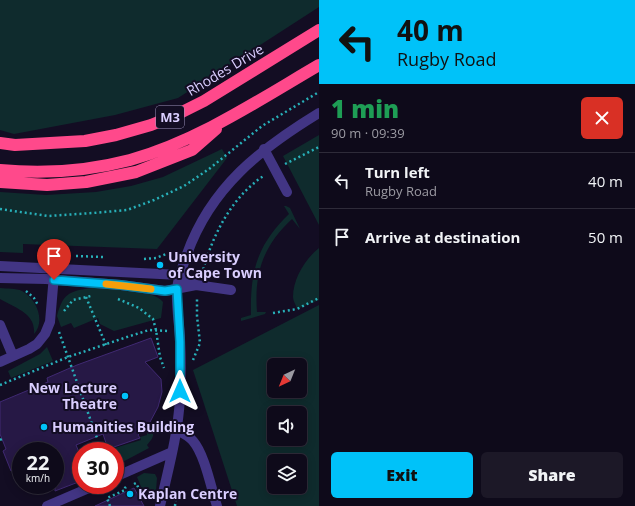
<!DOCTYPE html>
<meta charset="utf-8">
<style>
:root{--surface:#0e0a1a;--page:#1c1827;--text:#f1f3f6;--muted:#9b9aa2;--line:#2e2b39;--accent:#00c2f9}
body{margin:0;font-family:"Open Sans",sans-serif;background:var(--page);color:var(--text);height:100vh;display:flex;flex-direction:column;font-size:15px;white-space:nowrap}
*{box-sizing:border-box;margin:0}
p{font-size:13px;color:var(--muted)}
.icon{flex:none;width:22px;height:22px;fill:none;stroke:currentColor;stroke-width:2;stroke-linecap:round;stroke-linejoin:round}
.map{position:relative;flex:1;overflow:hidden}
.sheet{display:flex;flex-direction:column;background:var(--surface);width:316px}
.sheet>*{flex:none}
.guide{background:#00c2f9;color:#111;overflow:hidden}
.needle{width:26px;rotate:223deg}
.controls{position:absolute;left:267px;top:358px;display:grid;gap:8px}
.controls a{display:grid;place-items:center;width:40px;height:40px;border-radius:6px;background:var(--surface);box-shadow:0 2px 10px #0003,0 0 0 1px var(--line);font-size:20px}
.speed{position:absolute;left:12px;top:442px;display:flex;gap:8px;font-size:20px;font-weight:700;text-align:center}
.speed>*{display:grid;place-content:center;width:52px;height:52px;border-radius:50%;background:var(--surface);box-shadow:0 2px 10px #0003,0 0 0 1px var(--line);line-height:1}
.speed small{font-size:10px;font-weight:400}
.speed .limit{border:6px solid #d22;background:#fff;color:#111}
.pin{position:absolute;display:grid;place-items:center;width:34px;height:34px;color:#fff;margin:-41px -17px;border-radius:50% 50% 50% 0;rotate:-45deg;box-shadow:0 0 4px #0007}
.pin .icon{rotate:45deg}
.me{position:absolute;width:44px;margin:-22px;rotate:0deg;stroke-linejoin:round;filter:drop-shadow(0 0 3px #0008)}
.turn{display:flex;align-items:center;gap:14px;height:84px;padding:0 12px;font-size:18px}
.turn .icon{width:52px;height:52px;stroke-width:2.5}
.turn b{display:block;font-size:28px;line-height:34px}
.round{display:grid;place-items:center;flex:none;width:42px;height:42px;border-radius:6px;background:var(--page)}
.headline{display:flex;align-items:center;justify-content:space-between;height:68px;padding:0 12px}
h1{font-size:24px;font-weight:800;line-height:30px;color:#1e9e55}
.action{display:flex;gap:8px;margin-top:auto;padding:8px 12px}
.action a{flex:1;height:46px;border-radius:6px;background:var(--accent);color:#111;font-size:16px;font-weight:800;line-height:46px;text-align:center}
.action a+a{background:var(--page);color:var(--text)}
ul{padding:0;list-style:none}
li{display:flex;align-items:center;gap:12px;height:56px;padding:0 12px;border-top:1px solid var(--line)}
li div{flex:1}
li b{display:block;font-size:15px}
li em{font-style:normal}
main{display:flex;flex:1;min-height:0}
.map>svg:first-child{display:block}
.green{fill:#0f2b2d;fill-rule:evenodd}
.building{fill:#261845;stroke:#402972}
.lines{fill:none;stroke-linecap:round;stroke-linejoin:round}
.path{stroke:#28b0b9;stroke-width:2.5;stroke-dasharray:2 3;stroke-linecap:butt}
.minor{stroke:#423584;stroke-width:10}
.highway{stroke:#ff498b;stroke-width:12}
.route-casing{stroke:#007ea2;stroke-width:10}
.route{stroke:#00c2f9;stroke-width:7}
.slow{stroke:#f59e0b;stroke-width:7}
.poi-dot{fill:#00c2f9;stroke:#130d23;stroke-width:1.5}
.labels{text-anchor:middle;stroke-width:4;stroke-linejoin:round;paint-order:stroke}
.shield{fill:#130d23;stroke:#9e94bd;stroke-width:1}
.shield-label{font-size:13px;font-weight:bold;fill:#daceff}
.street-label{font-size:14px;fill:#daceff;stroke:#130d23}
.poi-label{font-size:14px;font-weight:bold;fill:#daceff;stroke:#130d23;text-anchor:start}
</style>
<main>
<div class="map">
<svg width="319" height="506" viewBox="0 0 319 506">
<rect width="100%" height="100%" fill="#130d23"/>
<path class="green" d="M 0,0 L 319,0 L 319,7 L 178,98 L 115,115 L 14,134 L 0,130 Z
M 319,135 L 319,225 L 283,156 Z
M 222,149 L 227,158 L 157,249 L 23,244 L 23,253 L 0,252 L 0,192 L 46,195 L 96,192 L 131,186 L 163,177 Z
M 284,206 L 286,206 L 290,208 L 300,229 L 292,219 C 263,246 254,273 257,312 L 266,312 L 265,314 L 241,321 L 241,318 L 251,315 C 250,271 257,245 289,214 Z
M 319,248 L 319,300 L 297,309 C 296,305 293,301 293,297 C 293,279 305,259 319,248 Z
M 0,288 C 7,289 16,288 22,291 C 36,298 46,321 34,334 C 36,313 15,308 0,299 Z
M 92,288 C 108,288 154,289 163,302 L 161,318 L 114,331 L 100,324 L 98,318 L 74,328 L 71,323 L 61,327 L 57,316 C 63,294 68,291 92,288 Z
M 319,305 L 319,506 L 237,506 L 193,370 ZM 274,365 L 300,365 L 300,391 L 274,391 ZM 274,413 L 300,413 L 300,439 L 274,439 ZM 274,461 L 300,461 L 300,487 L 274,487 Z
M 47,347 L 53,361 L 11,378 L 8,371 L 40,354 Z
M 153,431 C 154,438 151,440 147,445 L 149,448 L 115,466 L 115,451 L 105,451 L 141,440 L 140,437 L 147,435 L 147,433 Z
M 144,473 L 155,474 L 157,478 L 156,491 L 142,489 L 137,477 Z"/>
<path class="building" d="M 151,338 L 158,357 L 145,362 L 161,379 L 162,392 L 158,407 L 150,422 L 138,435 L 140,438 L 108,449 L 103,434 L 76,445 L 81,457 L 81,481 L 55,491 L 55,451 L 21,451 L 21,467 L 11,471 L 3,451 L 6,449 L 0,434 L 0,402 L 48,382 L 47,378 L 77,365 Z
M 134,488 L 144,506 L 95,506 Z"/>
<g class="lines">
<path class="path" d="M 285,164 L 319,147
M 0,209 L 48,216 L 93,213 L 127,210 L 154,200 L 184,186 L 209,169 L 262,126 L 319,92
M 76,256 L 103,257
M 144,259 L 156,258 L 166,254
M 202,274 C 212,236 231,197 265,175
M 26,291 L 34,298 L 38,305
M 86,297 L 106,345
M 118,299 L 139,308 L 153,319 L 156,330 L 160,357 L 164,368
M 64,311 L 73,300 L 91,296
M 273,313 L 297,309 L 319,298
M 59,332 L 97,438
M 193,360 L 200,343 L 197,316 L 197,297
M 0,385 L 68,357 L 130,336 L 149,330 L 168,331
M 0,440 L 2,439
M 134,484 L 136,483 L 140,491 L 151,492
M 110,506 L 107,498 L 125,490 L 125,488 L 126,487
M 175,506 L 176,497"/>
<path class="minor" d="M 264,149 L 287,192
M 0,266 L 180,275
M 180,275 L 196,285 L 231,290
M 0,278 L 46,279 L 121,285 L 165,291 L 196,285
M 0,325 L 13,356
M 0,362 L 29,349 L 37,344 L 45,334 L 50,322 L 54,275
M 177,430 C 183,433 189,436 193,441 C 205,455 211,488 217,506
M 115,477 L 172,452
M 47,506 L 96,485
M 160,506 C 168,470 178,435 180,398 C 181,378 181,358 180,338 C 179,322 176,305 177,289 C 178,277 183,266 187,254 C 211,187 260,149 319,113"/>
<path class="highway" d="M 0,143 L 15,145 L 85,141 L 116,135 L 151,125 L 178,114 L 204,101 L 319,30
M 0,170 C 42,174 88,171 130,160 C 198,141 259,100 319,65
M 0,182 L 47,185 L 86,182 L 136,172 L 192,150 L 216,129"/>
</g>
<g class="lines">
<g class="route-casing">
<path id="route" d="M 54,280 L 121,285 L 165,291 L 177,289 L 180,342 L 180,391"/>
</g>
<use href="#route" class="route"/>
<path class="slow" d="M 106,284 L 151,289"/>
</g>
<g class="poi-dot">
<circle cx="160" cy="265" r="4"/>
<circle cx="125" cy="396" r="4"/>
<circle cx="44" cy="427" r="4"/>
<circle cx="130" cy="494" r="4"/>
</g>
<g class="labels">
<rect class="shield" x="156" y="106" width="28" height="22" rx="3"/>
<g class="shield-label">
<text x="170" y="122">M3</text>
</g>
<g class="street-label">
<text transform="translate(225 70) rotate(-31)" y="5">Rhodes Drive</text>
</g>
<g class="poi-label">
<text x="168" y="262">University<tspan x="168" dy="16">of Cape Town</tspan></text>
<text x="117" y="393" text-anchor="end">New Lecture<tspan x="117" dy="16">Theatre</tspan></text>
<text x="52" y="432">Humanities Building</text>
<text x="138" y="499">Kaplan Centre</text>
</g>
</g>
</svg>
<div class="controls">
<a><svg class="needle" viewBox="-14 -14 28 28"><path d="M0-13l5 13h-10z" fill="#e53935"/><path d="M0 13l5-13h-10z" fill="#9b9aa2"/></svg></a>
<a><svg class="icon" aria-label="sound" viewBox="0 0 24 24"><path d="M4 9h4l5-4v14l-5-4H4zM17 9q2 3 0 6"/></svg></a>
<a><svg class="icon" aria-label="layers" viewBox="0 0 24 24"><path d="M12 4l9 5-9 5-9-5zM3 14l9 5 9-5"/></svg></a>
</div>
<div class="speed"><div>22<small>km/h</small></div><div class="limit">30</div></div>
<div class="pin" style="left:54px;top:280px;background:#d93025"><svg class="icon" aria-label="arrive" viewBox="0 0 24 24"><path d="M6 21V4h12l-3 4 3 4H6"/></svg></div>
<svg class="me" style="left:180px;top:391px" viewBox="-20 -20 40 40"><path d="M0-17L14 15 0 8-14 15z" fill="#00c2f9" stroke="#fff" stroke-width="4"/></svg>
</div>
<section class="sheet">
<div class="guide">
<div class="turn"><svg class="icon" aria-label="left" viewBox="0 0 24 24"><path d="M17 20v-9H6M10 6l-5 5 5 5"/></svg><div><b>40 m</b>Rugby Road</div></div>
</div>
<div class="headline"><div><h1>1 min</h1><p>90 m · 09:39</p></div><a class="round" style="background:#d93025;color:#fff"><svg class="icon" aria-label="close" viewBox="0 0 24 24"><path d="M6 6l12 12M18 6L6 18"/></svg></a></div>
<ul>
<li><svg class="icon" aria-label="left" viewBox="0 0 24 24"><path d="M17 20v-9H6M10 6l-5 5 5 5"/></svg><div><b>Turn left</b><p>Rugby Road</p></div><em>40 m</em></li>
<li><svg class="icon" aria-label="arrive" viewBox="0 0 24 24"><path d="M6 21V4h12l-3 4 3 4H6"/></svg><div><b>Arrive at destination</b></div><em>50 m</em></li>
</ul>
<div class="action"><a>Exit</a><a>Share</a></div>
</section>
</main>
